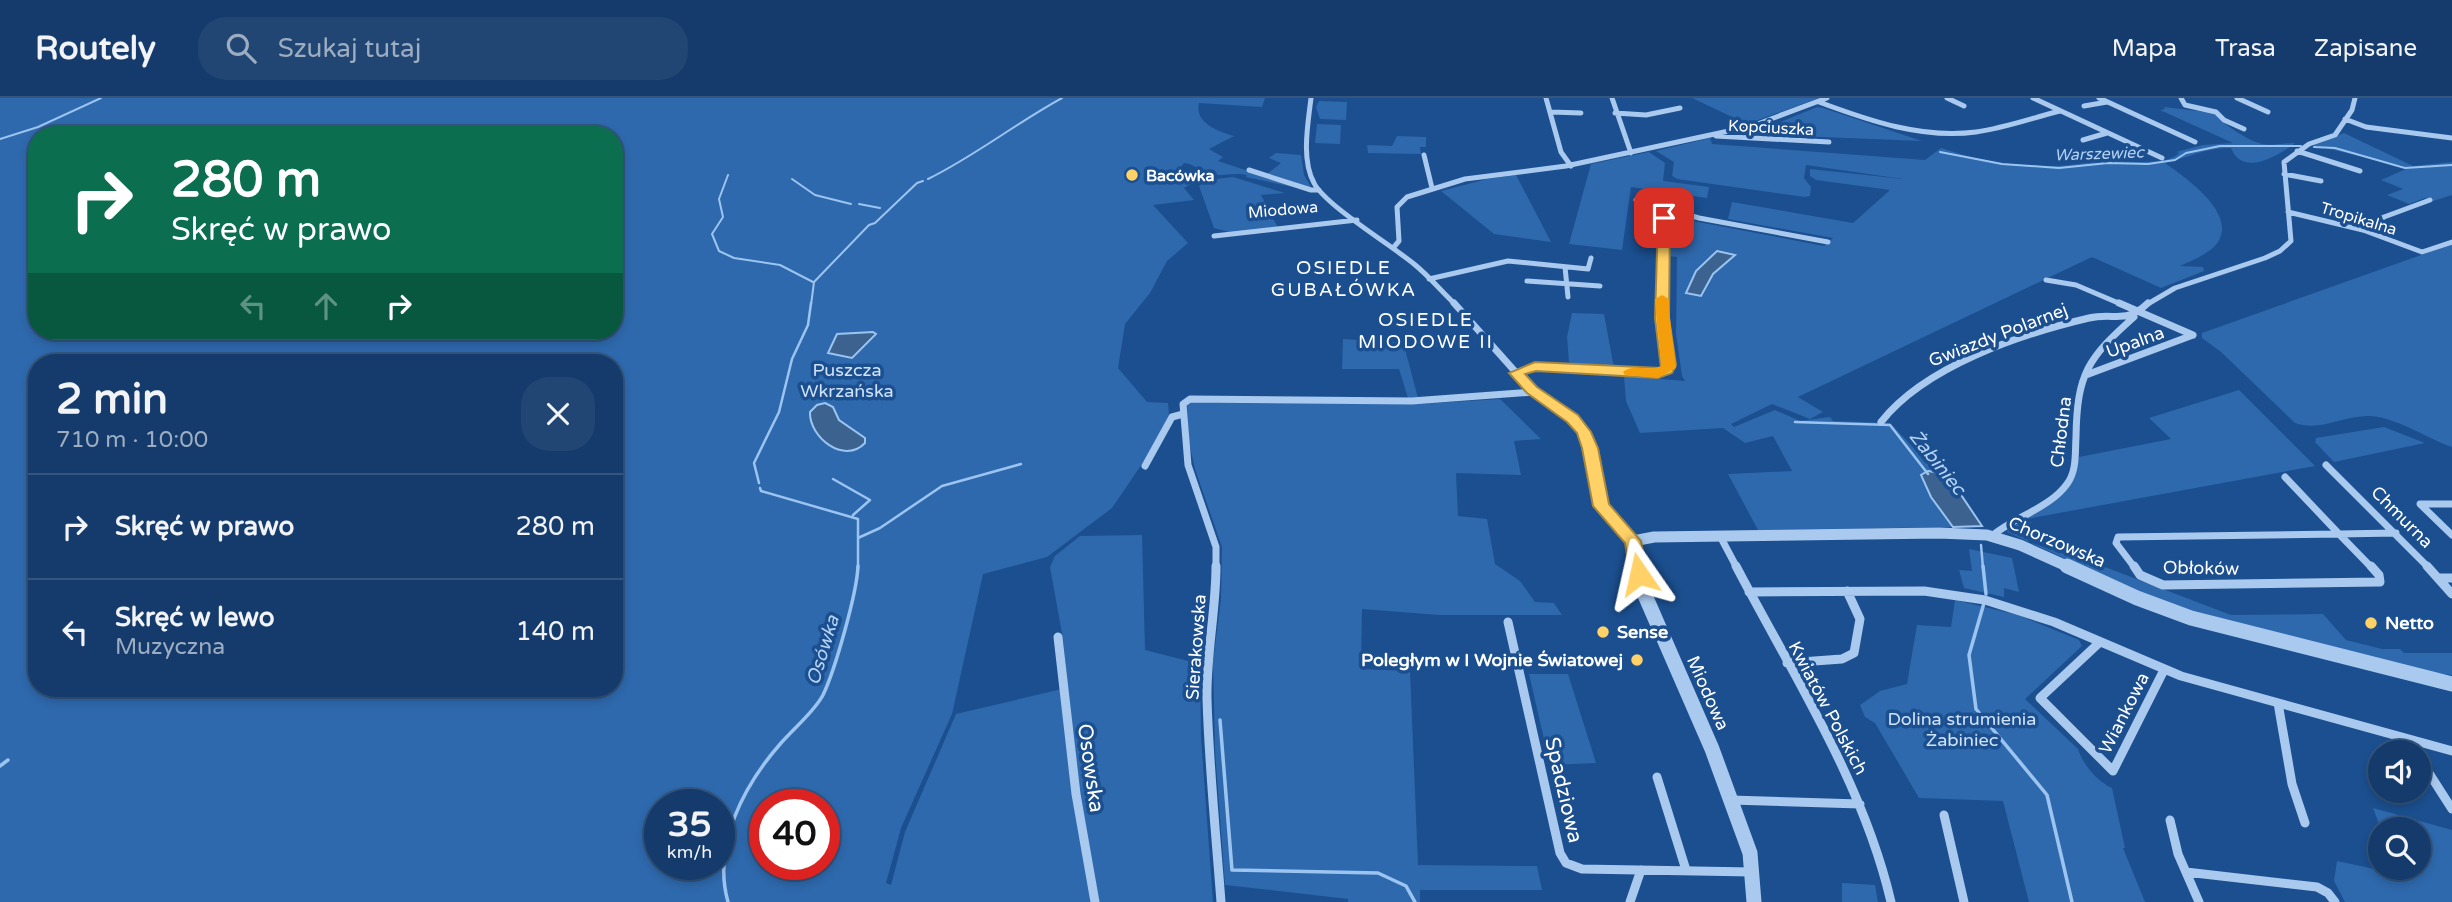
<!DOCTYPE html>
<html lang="pl">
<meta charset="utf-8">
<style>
:root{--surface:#143b6b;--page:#214673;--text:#f1f3f6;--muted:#9dadc1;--line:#33557e}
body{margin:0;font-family:"Varela Round",sans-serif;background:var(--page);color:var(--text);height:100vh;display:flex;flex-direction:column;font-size:26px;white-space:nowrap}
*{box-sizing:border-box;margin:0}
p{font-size:23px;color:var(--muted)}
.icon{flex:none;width:38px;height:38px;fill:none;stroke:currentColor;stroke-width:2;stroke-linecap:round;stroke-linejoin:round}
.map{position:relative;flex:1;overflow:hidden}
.side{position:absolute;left:28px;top:256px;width:595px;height:343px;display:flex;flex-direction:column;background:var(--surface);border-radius:28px;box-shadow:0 4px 10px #0003,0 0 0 2px var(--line)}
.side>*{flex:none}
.banner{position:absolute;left:28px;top:28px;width:595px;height:214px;border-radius:28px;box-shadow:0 4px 10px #0003,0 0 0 2px var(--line);background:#0b6e4f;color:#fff;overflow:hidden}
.controls{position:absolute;left:2368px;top:642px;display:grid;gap:14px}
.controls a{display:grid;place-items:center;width:63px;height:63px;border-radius:50%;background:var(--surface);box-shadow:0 4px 10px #0003,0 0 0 2px var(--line);font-size:35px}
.speed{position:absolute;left:644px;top:691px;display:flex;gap:14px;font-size:35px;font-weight:700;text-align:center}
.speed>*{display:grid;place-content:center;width:91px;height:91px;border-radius:50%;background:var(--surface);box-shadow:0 4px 10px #0003,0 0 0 2px var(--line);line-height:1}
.speed small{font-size:18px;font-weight:400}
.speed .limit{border:10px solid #d22;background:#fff;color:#111}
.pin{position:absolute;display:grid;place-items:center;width:60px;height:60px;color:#fff;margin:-30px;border-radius:14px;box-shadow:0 4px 10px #0006}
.me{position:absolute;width:77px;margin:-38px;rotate:349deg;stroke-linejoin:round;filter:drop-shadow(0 0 5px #0008)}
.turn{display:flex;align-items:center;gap:24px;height:147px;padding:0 28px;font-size:32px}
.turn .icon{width:91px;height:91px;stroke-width:2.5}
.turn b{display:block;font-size:49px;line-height:60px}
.lanes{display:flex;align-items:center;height:66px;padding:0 28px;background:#0003;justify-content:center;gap:35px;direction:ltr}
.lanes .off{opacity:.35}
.round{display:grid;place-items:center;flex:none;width:74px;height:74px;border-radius:28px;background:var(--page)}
.overview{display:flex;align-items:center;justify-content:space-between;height:119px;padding:0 28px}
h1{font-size:42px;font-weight:800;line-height:52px}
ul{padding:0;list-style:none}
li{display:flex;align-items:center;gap:21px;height:105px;padding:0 28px;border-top:2px solid var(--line)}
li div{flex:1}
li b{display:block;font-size:26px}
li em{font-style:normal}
header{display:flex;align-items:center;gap:42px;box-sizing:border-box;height:98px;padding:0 35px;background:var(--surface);border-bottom:2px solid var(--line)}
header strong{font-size:33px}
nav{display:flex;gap:38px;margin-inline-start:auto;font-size:24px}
.search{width:490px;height:63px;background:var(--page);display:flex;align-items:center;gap:18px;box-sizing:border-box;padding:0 24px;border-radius:28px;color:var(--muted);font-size:26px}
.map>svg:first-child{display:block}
.green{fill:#2e69ad;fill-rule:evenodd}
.water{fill:#3c6290;stroke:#9cc4f0;stroke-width:2}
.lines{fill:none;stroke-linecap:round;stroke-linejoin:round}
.stream-far2{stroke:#9cc4f0;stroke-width:2}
.stream-far1{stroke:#9cc4f0;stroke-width:2.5}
.stream{stroke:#9cc4f0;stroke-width:3.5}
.minor-far2{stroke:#a9c9ee;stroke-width:5}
.minor-far1{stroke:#a9c9ee;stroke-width:7}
.minor{stroke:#a9c9ee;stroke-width:9}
.tertiary-far1{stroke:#a9c9ee;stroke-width:11}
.tertiary{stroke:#a9c9ee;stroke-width:15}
.route{fill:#ffd166;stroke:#a68842;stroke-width:2}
.slow{fill:#f59e0b}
.poi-dot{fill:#ffd166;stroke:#1b4f8f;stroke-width:2.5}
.labels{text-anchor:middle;stroke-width:7;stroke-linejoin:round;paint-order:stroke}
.far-street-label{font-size:16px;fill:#fff;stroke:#1b4f8f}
.far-water-label{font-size:16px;font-style:italic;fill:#b5d3f5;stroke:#1b4f8f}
.far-poi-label{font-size:16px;font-weight:bold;fill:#fff;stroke:#1b4f8f;text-anchor:start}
.street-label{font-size:18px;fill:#fff;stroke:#1b4f8f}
.park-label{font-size:18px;fill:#cfe3fa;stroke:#1b4f8f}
.poi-label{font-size:18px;font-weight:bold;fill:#fff;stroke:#1b4f8f;text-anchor:start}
.neighbourhood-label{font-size:19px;letter-spacing:2px;fill:#fff;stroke:#1b4f8f}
.water-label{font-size:19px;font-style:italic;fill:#b5d3f5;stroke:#1b4f8f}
.near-street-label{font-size:21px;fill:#fff;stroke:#1b4f8f}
</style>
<header>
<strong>Routely</strong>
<div class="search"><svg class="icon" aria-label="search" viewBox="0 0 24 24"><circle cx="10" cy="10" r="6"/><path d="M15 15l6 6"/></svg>Szukaj tutaj</div>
<nav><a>Mapa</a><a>Trasa</a><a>Zapisane</a></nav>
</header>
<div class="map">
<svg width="2452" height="804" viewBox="0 0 2452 804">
<rect width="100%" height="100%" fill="#1b4f8f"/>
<path class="green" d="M 0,0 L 1265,0 L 1262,9 L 1199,5 C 1194,25 1220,34 1234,38 L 1209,51 L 1223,59 L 1218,63 L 1302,91 L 1246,79 L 1247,77 C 1235,74 1224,79 1211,76 C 1200,74 1195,66 1184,65 L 1175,77 L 1205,78 L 1184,90 L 1194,102 L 1153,107 L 1188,145 L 1167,163 L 1150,195 L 1125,226 L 1118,270 L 1147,304 L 1168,305 L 1169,317 L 1144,363 L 1112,410 L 1047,459 L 983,476 L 952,616 L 901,730 L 886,785 L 891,787 L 905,734 L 956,616 L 1062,591 L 1091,804 L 0,804 ZM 37,37 L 614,37 L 614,233 L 37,233 ZM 37,264 L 614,264 L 614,590 L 37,590 ZM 660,707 L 719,707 L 719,766 L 660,766 ZM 765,707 L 824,707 L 824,766 L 765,766 Z
M 1692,0 L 1819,0 L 1747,26 Z
M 1319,3 L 1347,4 L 1346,22 L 1320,21 L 1316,9 Z
M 1817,9 L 1823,10 L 1922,43 L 1749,36 L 1745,33 L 1778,25 Z
M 2164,9 L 2215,15 C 2222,26 2249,43 2262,46 C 2272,48 2285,45 2295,45 C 2279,57 2243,80 2231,50 C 2207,49 2187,60 2165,65 C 2186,80 2243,119 2214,149 C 2204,158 2191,163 2180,168 L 2203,169 L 2204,173 L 2161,190 L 2092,159 L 1798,299 L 1823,314 L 1810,321 L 1772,306 L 1731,326 L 1734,329 L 1775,312 L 1800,323 L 1830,319 L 1833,323 L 1890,325 L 1926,363 L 1940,365 L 1947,376 L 1928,373 L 1921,377 L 1931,399 L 1953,429 L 1758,432 L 1728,376 L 1792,373 L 1773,338 L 1745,345 L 1723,330 L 1640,335 L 1626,303 L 1624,278 L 1685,283 L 1682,278 L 1676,236 L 1677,159 L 1669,158 L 1670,121 L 1677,120 L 1824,148 L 1833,140 L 1728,121 L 1732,104 L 1853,125 L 1890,92 L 1816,82 L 1810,78 L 1810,71 L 1903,81 L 1806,67 L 1804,80 L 1811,89 L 1810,98 L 1805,99 L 1677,81 L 1672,78 L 1674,64 L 1656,53 L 1710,40 L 1712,46 L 1925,62 L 1941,50 C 1976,62 2014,69 2052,68 C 2072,68 2092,63 2111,63 C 2128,63 2168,68 2179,55 L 2176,54 L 2203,47 L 2233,45 L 2160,12 L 2165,11 Z
M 1317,26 L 1341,27 L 1340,46 L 1315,45 Z
M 2344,35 L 2413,68 L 2452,64 L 2452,97 L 2433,103 L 2425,100 L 2409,106 L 2387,97 L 2403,91 L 2381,82 L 2406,71 L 2403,68 L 2312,47 Z
M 1397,38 L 1426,39 L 1426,49 L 1420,49 L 1421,56 L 1368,55 L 1367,47 L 1392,48 Z
M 1649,54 L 1665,65 L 1663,83 L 1709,89 L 1707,100 L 1631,89 L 1622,152 L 1569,146 L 1591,66 Z
M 1276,55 L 1301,57 L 1304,77 L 1311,89 L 1308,90 L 1267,76 L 1281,65 L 1269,60 Z
M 1516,77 L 1551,144 L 1494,136 L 1441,93 L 1487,81 Z
M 1233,79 L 1285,95 L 1261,97 L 1278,130 L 1229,134 L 1214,130 L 1199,88 L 1208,82 Z
M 2452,146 L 2452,349 C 2426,340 2398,320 2370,318 C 2345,317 2320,334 2295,325 L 2221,254 L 2202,240 L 2202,235 Z
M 1572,215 L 1604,216 L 1614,270 L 1577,267 L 1569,264 L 1567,239 Z
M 1343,241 L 1439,247 L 1445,248 L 1405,251 L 1418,300 L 1408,300 L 1399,271 L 1342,271 Z
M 2239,292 L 2315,368 L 2021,422 C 2050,404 2074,397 2079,359 L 2171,341 L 2149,320 Z
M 1500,301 L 1541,341 L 1514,343 L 1521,377 L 1456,375 L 1458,418 L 1487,421 L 1495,466 L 1520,483 L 1535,504 L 1554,505 L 1562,517 L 1439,517 L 1362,511 L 1361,571 L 1410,573 L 1418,767 L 1537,768 L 1542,792 L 1420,792 L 1420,804 L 1348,804 L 1348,801 L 1225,787 L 1215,652 L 1213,564 L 1221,501 L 1222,449 L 1195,371 L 1189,344 L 1187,306 L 1191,303 L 1420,306 Z
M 2384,329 L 2425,345 L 2334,364 L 2315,344 L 2316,340 Z
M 2032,424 L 2022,431 L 2029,444 L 2105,469 L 2231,517 L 2323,516 L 2346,542 L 2382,551 L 2400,551 L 2404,555 L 2452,555 L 2452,577 L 2402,570 L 2246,532 L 2154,501 L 2007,434 L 2010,428 Z
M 1142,437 L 1145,552 L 1200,566 L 1201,639 L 1213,804 L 1097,804 L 1079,696 L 1063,541 L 1050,469 L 1055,458 L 1080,438 Z
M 1969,451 L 2012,460 L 2019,494 L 2004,490 L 2004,499 L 1964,490 L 1959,472 L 1972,473 Z
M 1955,502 L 2018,517 L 2079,542 L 2082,548 L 2025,601 L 2078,651 C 2083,667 2097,683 2112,690 L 2125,750 L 2123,750 L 2145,804 L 2029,804 L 2003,703 L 1919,700 L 1875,625 L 1865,619 L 1860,607 L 1880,593 L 1907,586 L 1917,527 L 1951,529 Z
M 1529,576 L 1568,576 L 1596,665 L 1550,667 Z
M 2373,710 L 2452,732 L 2452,804 L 2345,804 L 2334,783 L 2337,763 L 2398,776 L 2396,770 L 2418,770 L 2418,732 L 2381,731 Z
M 1842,785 L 1875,787 L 1878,804 L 1842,804 Z"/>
<path class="water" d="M 1717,153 L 1735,157 L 1713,176 L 1701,198 L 1686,195 L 1696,173 Z
M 873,234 L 876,236 L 852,260 L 828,255 L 837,236 Z
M 825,305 L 833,309 L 839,322 L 865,340 L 865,345 C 844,367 809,339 810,314 L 817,307 Z
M 1928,373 L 1947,376 L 1982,428 L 1953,429 L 1931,399 L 1921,377 Z"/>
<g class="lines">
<path class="stream-far2" d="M 0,41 L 38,29 L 101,0
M 2314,49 L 2335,50 L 2405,70 L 2452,67
M 1940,54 L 2002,66 L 2059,70 L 2108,65 L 2148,66 L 2175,62 L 2186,55 L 2220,48 L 2301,48
M 728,77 L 719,101 L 723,119 L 712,136 L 719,153 L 734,160 L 780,167 L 813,184
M 792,81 L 815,97 L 851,106
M 928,81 C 975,58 1016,25 1062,0
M 859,106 L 880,110
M 811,207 L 814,184 L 869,127 L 875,125 L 917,85 L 923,83"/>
<path class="stream-far1" d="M 1795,324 L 1890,327 L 1928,376
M 833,381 L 870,402 L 853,417
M 759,385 L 754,365 L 779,314 L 792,261 L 808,227 L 811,205
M 760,390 L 761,393 L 858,421 L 858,470
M 858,440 L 880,430 L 942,388 L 1021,366
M 1981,447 L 1983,470"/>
<path class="stream" d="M 1983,468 L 1986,496
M 1984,505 L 1969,557 L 1976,611 L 2047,697 L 2072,804
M 1220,622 L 1232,772 L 1378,775 L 1406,788 L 1415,804
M 0,668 L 8,662
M 728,804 C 712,747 744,687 781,645 C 794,630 814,614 823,597 C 835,572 857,495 858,468"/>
<path class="minor-far2" d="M 1311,0 C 1308,26 1301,61 1314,85 C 1325,107 1391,147 1414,166 C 1429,178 1442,194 1456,207
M 1546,0 L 1561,54 L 1571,68
M 1612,0 L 1631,55
M 1947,0 L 1964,8
M 2033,0 L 2162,60
M 2099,0 L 2195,44
M 2181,0 L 2185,7 L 2216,14 L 2224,22 L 2244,31
M 2237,0 L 2268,14
M 1819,4 C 1870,23 1922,41 1976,34 C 2005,30 2032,20 2060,13
M 2084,8 L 2107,4
M 1551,14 L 1581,15
M 1615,15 L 1646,17 L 1680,10
M 2345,21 L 2366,29 L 2452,40
M 1716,38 L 1829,44
M 2083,42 L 2107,35
M 2297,53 L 2360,73
M 1424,57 L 1432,90
M 1249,72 L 1311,92 L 1319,92
M 2284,76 L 2321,83
M 1636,102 L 1699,120 L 1828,144
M 2288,114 L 2363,132 L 2422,154 L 2452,144
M 2363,132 L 2384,119 L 2430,102
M 1214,138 L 1357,122
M 1393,150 L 1399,143 L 1397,109 L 1407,99 L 1465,81 L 1566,68 L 1752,28 L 1827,0
M 1565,169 L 1568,199
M 1429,181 L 1508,163 L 1588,171 L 1591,160
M 2046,182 L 2076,187 L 2123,207
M 1527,183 L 1600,188
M 1661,207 L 1664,120 L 1669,113
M 2146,207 L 2175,190 L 2265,160 L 2280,153 L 2291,143 L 2284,64 L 2309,46 L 2335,37 L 2352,12 L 2355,0"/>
<path class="minor-far1" d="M 1454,205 L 1528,288 L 1577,325 L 1589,344 L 1601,408 L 1633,443
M 2119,205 L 2193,237
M 1516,275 L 1535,268 L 1658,275 L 1667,272 L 1668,256 L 1661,205
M 2086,277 L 2193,237
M 1881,324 C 1925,268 2021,236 2089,220 C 2115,214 2125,227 2148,205
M 2326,367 L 2429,470
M 1145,368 L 1172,319 L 1183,316
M 2285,379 L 2339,436
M 2452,406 L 2420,406 L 2452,437
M 2339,436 L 2372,470
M 2339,436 L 2396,435
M 1720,438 L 1737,470
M 1992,438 C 2014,419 2050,410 2067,386 C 2077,373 2075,354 2076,339 C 2077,275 2088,260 2134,219
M 1216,470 L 1216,449 L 1188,367 L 1183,306 L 1190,301 L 1412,303 L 1534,294
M 2135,470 L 2116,445 L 2118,439 L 2339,436"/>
<path class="minor" d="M 1216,468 C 1216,513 1206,557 1207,601 C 1209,669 1216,737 1221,804
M 1736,468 C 1793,577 1863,684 1891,804
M 2134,468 L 2140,477 L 2163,487 L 2380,484 L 2379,477 L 2371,468
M 2427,468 L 2452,496
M 2438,480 L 2452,480
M 1749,494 L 1924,493 L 1985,502 L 2054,524 L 2181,578 L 2452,653
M 1508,524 L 1560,755 L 1566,765 L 1582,771 L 1752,774
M 1058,539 L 1076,696 L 1095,804
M 2100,544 L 2040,600 L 2113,673 L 2164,572
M 1787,565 L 1842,561 L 1854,555 L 1860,521 L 1847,493
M 2278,605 L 2292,686 L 2305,725
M 2408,641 L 2416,654
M 2418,658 L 2452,711
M 1657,679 L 1686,772
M 1731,702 L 1860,706
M 1944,717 L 1964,804
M 2170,722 L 2178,756 L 2199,804
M 2186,774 L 2317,789 L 2328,795 L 2335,804
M 1630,804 L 1641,772"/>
<path class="tertiary-far1" d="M 1639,470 L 1633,443 L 1654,439 L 1939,435 L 1987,437 L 2020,447 L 2071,470"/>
<path class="tertiary" d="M 1638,468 L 1644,495 L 1712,651 L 1750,755 L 1754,804
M 2067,468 L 2137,500 L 2191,520 L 2452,586"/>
</g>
<path class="route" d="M 1664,116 L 1670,120 L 1669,220 L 1676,267 L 1672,275 L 1658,280 L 1536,273 L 1525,276 L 1537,289 L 1578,317 L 1591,334 L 1598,350 L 1609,406 L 1641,443 L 1647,476 L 1639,482 L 1630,476 L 1625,445 L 1593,408 L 1582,350 L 1577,335 L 1567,324 L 1527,295 L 1509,275 L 1535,264 L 1661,270 L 1655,220 L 1658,120 Z"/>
<path class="slow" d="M 1662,197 L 1669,201 C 1669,225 1674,247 1676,270 L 1658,280 L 1625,277 L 1623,274 C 1633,265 1649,274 1661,268 C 1660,245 1656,224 1655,201 Z"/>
<g class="poi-dot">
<circle cx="1132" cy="77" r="7"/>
<circle cx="2371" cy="525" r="7"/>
<circle cx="1603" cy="534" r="7"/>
<circle cx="1637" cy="562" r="7"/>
</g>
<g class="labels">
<g class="far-street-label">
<text transform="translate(1771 29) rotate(3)" y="6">Kopciuszka</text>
<text transform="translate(1283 111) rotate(-5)" y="6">Miodowa</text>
<text transform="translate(2359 120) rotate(17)" y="6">Tropikalna</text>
</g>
<g class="far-water-label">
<text transform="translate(2099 55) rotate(-2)" y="6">Warszewiec</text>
</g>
<g class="far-poi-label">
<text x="1146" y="83">Bacówka</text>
</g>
<g class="street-label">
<text transform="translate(1998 237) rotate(-21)" y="6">Gwiazdy Polarnej</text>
<text transform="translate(2135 244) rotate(-20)" y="6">Upalna</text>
<text transform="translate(2061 334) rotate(-83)" y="6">Chłodna</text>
<text transform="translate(2402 419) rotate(45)" y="6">Chmurna</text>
<text transform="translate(2057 444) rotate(23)" y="6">Chorzowska</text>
<text transform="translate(2201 470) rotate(1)" y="6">Obłoków</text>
<text transform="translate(1196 549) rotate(-86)" y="6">Sierakowska</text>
<text transform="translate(1708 595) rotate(66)" y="6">Miodowa</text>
<text transform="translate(1828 610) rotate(62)" y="6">Kwiatów Polskich</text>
<text transform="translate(2124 615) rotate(-63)" y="6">Wiankowa</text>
</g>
<g class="park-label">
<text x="847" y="278">Puszcza<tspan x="847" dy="21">Wkrzańska</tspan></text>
<text x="1962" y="627">Dolina strumienia<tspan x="1962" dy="21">Żabiniec</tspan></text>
</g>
<g class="poi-label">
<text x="2385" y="531">Netto</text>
<text x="1617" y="540">Sense</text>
<text x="1623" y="568" text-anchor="end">Poległym w I Wojnie Światowej</text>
</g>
<g class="neighbourhood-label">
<text x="1344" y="176">OSIEDLE<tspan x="1344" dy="22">GUBAŁÓWKA</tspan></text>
<text x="1426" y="228">OSIEDLE<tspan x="1426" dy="22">MIODOWE II</tspan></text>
</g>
<g class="water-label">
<text transform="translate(1938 364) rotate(51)" y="7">Żabiniec</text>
<text transform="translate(822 552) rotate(-73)" y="7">Osówka</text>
</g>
<g class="near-street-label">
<text transform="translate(1091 670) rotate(82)" y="7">Osowska</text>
<text transform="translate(1564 692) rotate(77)" y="7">Spadziowa</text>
</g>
</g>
</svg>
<div class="controls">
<a><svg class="icon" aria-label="sound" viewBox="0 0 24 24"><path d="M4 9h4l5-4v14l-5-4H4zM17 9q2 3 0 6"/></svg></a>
<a><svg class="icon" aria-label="search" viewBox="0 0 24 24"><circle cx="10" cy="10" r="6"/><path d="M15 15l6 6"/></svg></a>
</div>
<div class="speed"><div>35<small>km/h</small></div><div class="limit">40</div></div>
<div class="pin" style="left:1664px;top:120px;background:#d93025"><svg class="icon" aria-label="arrive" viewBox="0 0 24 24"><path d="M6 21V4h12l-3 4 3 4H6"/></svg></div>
<svg class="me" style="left:1639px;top:476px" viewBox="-20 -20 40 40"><path d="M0-17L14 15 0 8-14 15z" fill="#ffd166" stroke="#fff" stroke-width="4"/></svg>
<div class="banner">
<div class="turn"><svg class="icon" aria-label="right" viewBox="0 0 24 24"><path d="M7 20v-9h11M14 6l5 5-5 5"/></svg><div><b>280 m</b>Skręć w prawo</div></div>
<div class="lanes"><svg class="icon off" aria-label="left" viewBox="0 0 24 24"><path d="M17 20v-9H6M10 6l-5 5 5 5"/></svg><svg class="icon off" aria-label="ahead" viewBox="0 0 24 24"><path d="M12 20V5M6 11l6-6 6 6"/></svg><svg class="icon" aria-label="right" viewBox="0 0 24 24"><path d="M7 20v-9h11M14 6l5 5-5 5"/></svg></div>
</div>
<section class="side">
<div class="overview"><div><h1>2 min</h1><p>710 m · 10:00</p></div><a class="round"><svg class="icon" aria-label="close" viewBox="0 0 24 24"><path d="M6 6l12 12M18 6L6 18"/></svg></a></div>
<ul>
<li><svg class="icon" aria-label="right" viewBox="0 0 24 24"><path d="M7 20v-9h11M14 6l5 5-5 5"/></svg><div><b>Skręć w prawo</b></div><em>280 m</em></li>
<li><svg class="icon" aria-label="left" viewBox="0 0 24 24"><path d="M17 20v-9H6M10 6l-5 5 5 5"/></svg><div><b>Skręć w lewo</b><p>Muzyczna</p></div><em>140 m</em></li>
</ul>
</section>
</div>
